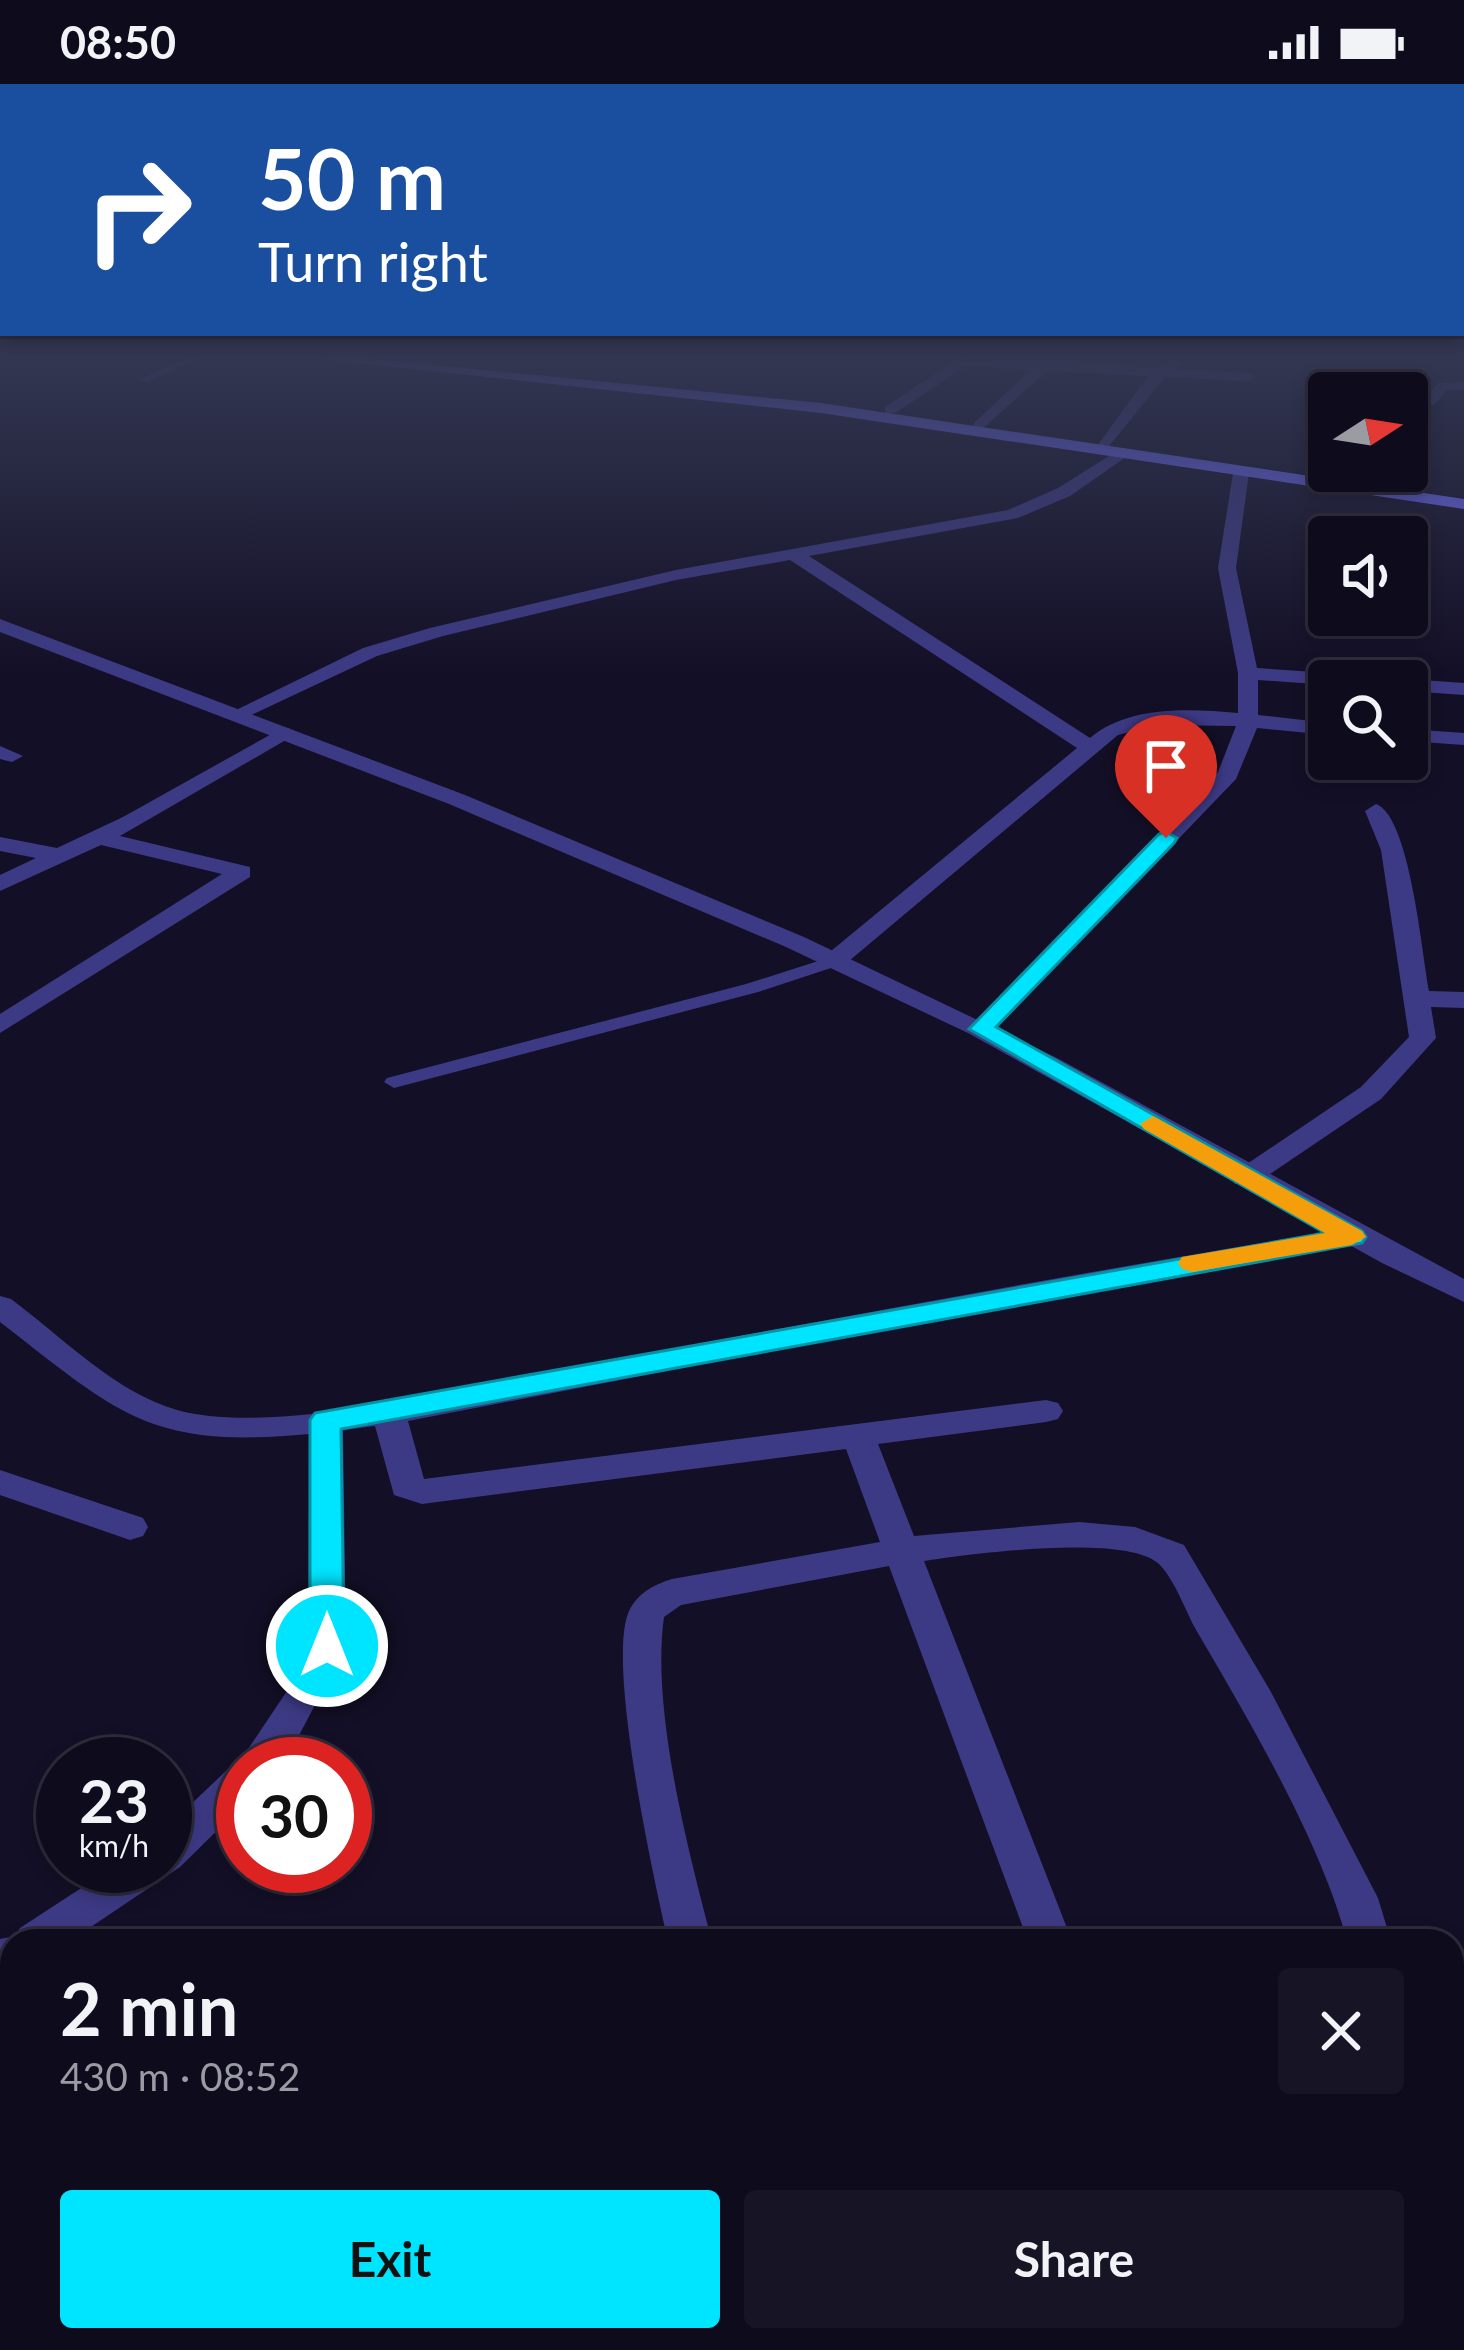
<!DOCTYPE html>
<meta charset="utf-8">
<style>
:root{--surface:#0e0b1c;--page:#171425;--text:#f1f3f6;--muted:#9b9ba3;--line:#2e2b3b;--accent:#00e5ff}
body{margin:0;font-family:Lato,sans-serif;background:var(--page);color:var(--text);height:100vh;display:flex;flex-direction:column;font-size:45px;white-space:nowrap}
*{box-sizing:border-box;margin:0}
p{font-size:39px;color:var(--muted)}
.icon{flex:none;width:66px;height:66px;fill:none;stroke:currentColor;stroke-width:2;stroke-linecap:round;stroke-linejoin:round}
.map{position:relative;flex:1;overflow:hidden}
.side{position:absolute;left:0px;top:1845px;width:1464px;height:423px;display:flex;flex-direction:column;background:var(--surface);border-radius:36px 36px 0 0;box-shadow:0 6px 18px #0003,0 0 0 3px var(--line)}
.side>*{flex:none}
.top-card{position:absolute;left:0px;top:0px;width:1464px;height:252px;box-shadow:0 6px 18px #0003,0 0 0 3px var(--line);background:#1a4fa0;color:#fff;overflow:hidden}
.needle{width:78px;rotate:78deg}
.buttons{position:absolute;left:1308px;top:288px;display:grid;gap:24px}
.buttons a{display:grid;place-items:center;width:120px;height:120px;border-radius:12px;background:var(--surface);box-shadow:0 6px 18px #0003,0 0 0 3px var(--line);font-size:60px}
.speed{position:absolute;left:36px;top:1653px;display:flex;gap:24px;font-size:60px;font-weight:700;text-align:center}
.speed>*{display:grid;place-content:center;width:156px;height:156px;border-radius:50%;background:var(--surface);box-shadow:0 6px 18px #0003,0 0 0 3px var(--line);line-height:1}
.speed small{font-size:30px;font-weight:400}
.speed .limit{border:18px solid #d22;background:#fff;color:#111}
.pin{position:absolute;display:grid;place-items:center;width:102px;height:102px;color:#fff;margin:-123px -51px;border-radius:50% 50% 50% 0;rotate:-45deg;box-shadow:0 0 12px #0007}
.pin .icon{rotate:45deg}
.me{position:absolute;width:132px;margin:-66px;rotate:0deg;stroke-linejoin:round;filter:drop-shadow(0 0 9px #0008)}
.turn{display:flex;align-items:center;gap:42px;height:252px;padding:0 60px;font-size:54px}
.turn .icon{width:156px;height:156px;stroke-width:2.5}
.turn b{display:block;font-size:84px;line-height:102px}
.round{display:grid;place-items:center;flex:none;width:126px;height:126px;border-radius:12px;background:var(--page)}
.summary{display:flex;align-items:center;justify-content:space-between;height:204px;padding:0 60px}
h1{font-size:72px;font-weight:700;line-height:90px}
.action{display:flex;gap:24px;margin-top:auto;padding:24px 60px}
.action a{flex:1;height:138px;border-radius:12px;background:var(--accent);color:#111;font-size:48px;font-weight:700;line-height:138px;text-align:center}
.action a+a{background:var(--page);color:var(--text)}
.status{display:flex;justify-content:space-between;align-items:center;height:84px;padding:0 60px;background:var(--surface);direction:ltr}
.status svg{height:33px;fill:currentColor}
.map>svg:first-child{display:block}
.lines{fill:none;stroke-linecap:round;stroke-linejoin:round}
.service{fill:#3d3a85;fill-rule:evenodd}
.minor{fill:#3d3a85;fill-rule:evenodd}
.tertiary{fill:#3d3a85;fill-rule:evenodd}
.secondary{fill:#6f6bff;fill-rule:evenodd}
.route{fill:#00e5ff;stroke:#0095a6;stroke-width:3}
.slow{fill:#f59e0b}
</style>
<div class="status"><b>08:50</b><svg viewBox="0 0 49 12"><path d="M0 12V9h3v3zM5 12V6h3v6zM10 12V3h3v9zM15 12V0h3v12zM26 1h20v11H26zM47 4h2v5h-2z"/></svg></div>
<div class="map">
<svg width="1464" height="2266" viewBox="0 0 1464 2266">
<rect width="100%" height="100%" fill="#130f26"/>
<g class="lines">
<path class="service" d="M 187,274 L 201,274 L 147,298 L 138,296 Z
M 834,872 L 840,873 L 840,881 L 758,908 L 394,1004 L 384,998 L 387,994 L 746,900 Z"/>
<path class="minor" d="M 959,274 L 1047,275 L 1158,284 L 1173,276 L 1180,280 L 1176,285 L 1249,289 L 1256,293 L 1249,297 L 1165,293 L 1105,367 L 1097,362 L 1148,292 L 1047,287 L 981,346 L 973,341 L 975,338 L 1031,286 L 966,282 L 895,329 L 885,329 L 885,323 Z
M 1464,298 L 1464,306 L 1447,306 L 1435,320 L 1407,329 L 1407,319 L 1425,314 L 1438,299 Z
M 1120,365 L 1128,370 L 1126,373 L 1070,412 L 1018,434 L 809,472 L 1090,654 C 1130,621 1189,625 1238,629 L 1238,589 L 1218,484 L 1233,389 L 1241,384 L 1249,389 L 1236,484 L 1257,584 L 1359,591 L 1369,597 L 1329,597 L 1329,601 L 1258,596 L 1258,631 L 1329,639 L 1329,651 L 1257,644 L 1236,695 L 990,951 L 972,951 L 968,945 L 1218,688 L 1236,642 L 1159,641 L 1118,651 L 843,882 L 834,885 L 821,877 L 825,872 L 1077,664 L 790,476 L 676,496 L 443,552 L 377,572 L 245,634 L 228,630 L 363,564 L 430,544 L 676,486 L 1008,426 L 1058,404 Z
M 1407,595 L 1464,599 L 1464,611 L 1407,607 L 1407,597 L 1400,597 Z
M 284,643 L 291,645 L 291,653 L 120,752 L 250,783 L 250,793 L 0,949 L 0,930 L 222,790 L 101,761 L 0,807 L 0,791 L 36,774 L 0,767 L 0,753 L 57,764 L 123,733 Z
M 1407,645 L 1464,649 L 1464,661 L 1407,657 Z
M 0,662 L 23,672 L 12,678 L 0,675 Z
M 1376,720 C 1410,732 1422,871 1429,907 L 1464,908 L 1464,924 L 1431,923 L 1436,954 L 1381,1015 L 1255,1100 L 1235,1100 L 1230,1094 L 1235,1088 L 1361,1003 L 1409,953 L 1381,766 L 1365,727 Z
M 1352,1144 L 1367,1153 L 1363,1160 L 1066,1210 L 408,1337 L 424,1395 L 1046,1316 L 1058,1319 L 1063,1327 L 1058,1335 L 1046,1338 L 878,1360 L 914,1452 L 1079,1438 L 1135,1443 L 1184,1461 L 1271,1608 L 1378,1814 L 1391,1857 L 1347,1857 C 1321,1757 1248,1635 1195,1544 C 1185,1525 1174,1495 1159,1480 C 1126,1449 969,1470 924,1477 L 1072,1857 L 1028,1857 L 889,1482 L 681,1521 L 664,1533 C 651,1625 688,1766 712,1857 L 668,1857 C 654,1796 606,1578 629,1527 C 638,1509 653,1501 672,1495 L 880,1458 L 846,1365 L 422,1420 L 394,1411 L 375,1342 L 343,1346 L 346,1562 L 285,1678 L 243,1680 L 243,1721 L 180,1783 L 70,1857 L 12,1857 L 12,1892 L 0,1896 L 0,1855 L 16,1852 L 20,1844 L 115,1782 L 165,1782 L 165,1745 L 229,1684 L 238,1680 L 289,1604 L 308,1562 L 309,1350 C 150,1365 120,1331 0,1238 L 0,1212 L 11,1215 C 61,1252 116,1309 177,1326 C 279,1355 508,1295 617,1275 C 862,1229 1106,1184 1352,1144 Z
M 0,1386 L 143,1434 L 148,1443 L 143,1452 L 130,1456 L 0,1411 Z
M 1452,2218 L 1464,2218 L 1464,2266 L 1447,2266 L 1432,2256 L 1452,2256 Z
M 1125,2256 L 1175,2256 L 1176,2266 L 1126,2266 Z"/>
<path class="tertiary" d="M 0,535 L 465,711 L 804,853 L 1057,974 L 1464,1195 L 1464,1218 L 1382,1179 L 968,949 L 786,863 L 449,720 L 0,548 Z"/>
<path class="secondary" d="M 312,274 L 364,274 L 821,319 L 1464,415 L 1464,425 L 821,329 Z"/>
</g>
<linearGradient id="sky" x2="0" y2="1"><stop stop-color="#0a0815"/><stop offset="0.46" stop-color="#333752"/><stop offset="1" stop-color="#333752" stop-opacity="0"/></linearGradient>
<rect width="1464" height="591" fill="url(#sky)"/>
<path class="route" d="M 1166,748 L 1177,754 L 1174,759 L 996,943 L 1362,1147 L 1366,1153 L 1362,1159 L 341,1345 L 344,1562 L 339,1572 L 327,1575 L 315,1572 L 310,1562 L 310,1336 L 315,1329 L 1325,1149 L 969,945 L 1159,750 Z"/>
<path class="slow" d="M 1153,1032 L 1362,1147 L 1366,1153 L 1352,1161 L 1192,1188 L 1182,1185 L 1178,1179 L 1182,1173 L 1325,1149 L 1144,1045 L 1140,1040 Z"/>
</svg>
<div class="buttons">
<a><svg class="needle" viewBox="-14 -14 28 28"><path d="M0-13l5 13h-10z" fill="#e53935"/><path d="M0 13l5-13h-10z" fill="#9b9ba3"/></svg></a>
<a><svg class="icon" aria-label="sound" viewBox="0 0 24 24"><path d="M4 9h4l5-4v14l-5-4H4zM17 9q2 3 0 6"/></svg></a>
<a><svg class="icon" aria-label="search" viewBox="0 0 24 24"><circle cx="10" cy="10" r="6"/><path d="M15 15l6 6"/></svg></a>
</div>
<div class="speed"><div>23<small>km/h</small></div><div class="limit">30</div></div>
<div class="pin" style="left:1166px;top:754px;background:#d93025"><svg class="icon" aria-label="arrive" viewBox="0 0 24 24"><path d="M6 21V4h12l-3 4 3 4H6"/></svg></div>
<svg class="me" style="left:327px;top:1562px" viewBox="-20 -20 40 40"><circle r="17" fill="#00e5ff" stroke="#fff" stroke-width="3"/><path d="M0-11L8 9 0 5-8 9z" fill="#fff"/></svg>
<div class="top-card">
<div class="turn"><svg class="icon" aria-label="right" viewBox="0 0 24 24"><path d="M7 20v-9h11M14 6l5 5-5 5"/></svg><div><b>50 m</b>Turn right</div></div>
</div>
<section class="side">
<div class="summary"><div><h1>2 min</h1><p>430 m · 08:52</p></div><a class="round"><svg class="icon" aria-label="close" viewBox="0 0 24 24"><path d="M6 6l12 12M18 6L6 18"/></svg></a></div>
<div class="action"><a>Exit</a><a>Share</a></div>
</section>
</div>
